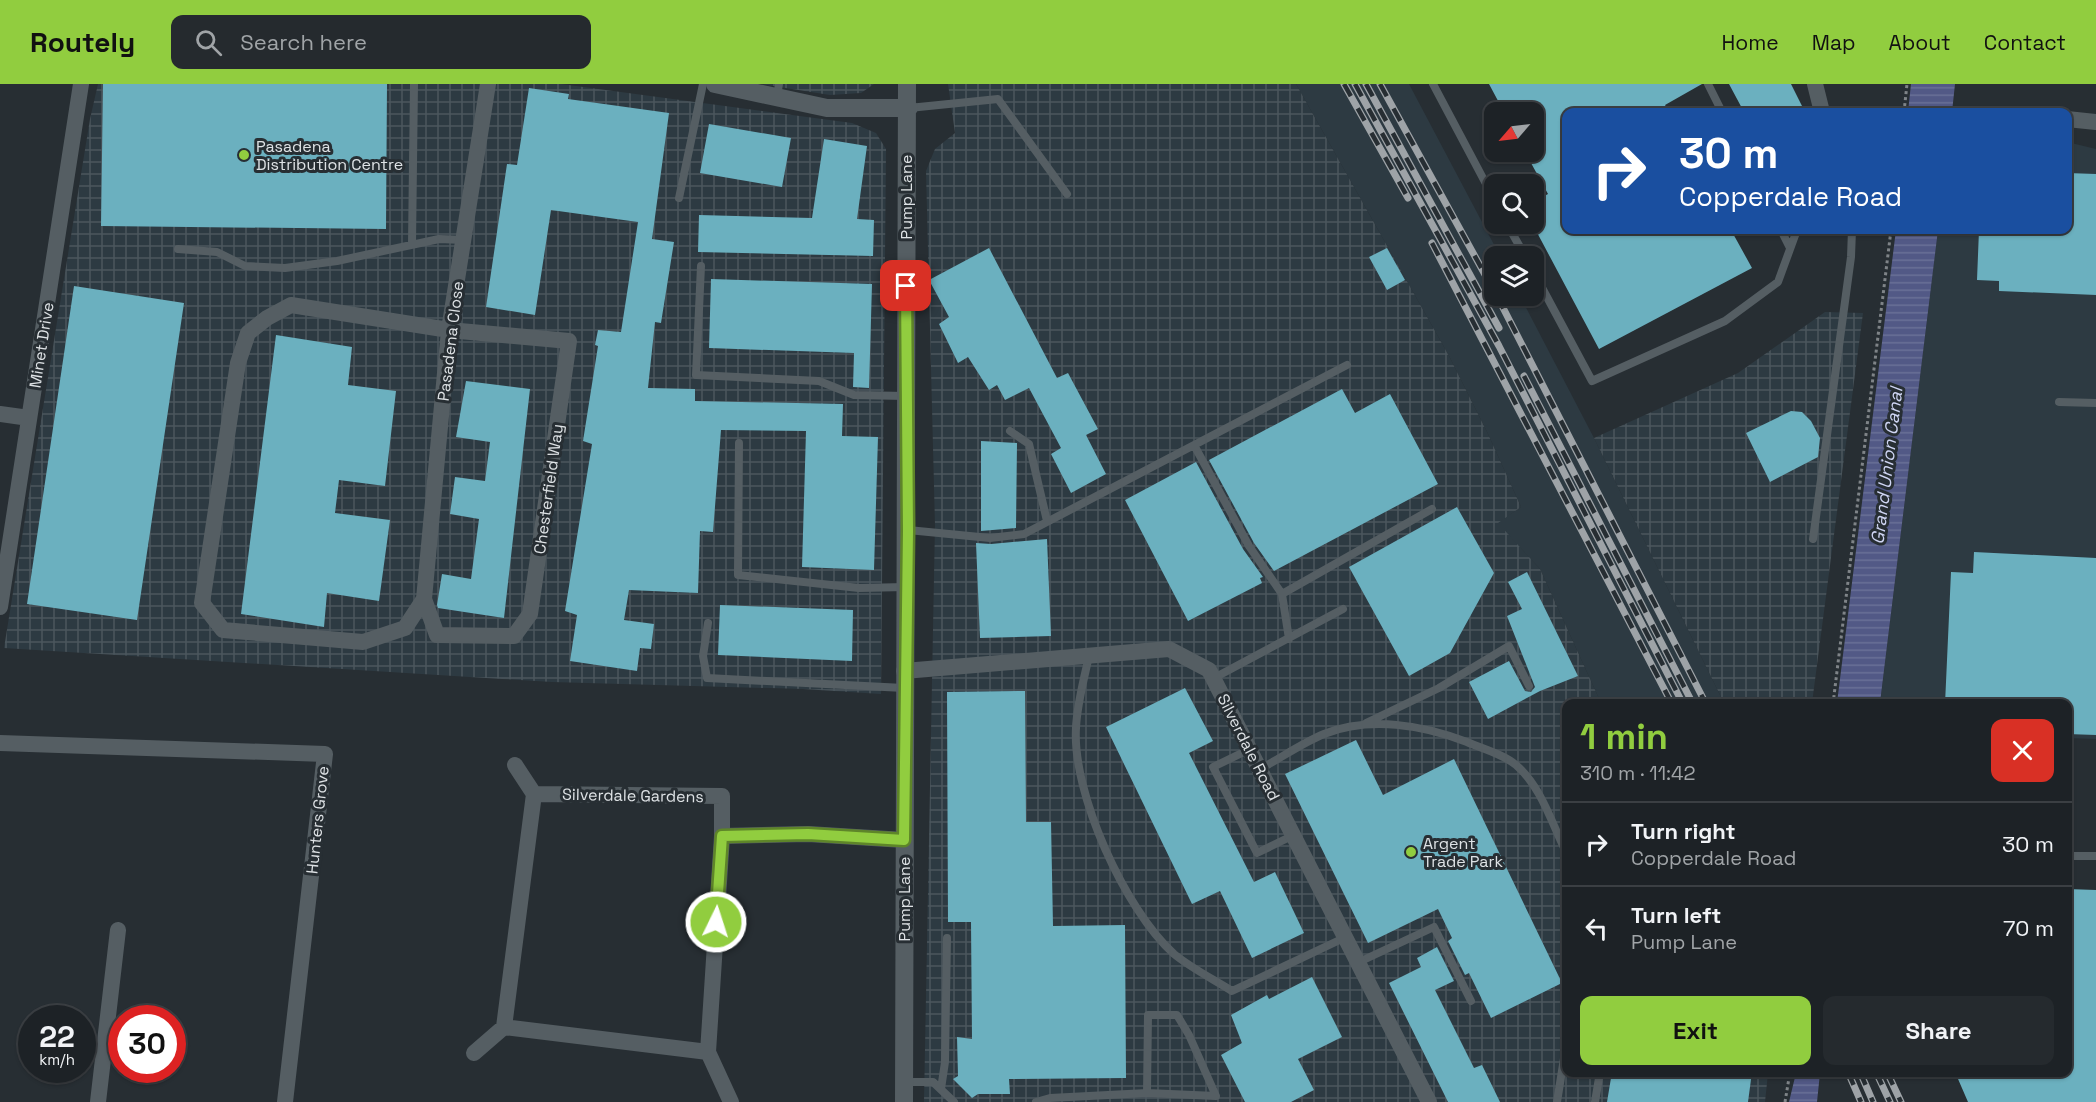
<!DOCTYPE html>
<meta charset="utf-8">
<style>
:root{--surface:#1d2226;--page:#252a2e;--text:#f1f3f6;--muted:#a0a4a7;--line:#3b3f43;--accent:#91cd3f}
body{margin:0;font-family:"Space Grotesk",sans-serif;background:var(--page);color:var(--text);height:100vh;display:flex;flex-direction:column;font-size:22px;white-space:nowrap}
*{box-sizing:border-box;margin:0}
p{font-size:20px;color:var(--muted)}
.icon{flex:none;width:33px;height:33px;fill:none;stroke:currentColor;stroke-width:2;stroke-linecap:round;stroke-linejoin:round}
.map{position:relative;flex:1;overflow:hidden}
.details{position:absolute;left:1562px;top:615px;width:510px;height:378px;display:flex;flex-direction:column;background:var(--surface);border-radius:12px;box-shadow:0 2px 4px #0004,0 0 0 2px var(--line)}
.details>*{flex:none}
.banner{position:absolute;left:1562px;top:24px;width:510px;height:126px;border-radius:12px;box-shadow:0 2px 4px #0004,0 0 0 2px var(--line);background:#1a4fa0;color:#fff;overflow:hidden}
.needle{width:39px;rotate:242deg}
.fabs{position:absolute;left:1484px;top:18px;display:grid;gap:12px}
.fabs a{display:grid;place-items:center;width:60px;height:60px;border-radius:12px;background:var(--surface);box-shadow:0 2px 4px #0004,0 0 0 2px var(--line);font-size:30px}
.speed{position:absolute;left:18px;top:921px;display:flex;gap:12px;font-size:30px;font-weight:700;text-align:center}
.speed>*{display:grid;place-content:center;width:78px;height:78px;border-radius:50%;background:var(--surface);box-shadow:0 2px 4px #0004,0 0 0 2px var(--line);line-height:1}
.speed small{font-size:15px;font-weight:400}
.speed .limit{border:9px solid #d22;background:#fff;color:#111}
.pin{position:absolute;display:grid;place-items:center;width:51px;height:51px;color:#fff;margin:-26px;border-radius:12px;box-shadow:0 3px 9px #0006}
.me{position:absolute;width:66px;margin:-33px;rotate:4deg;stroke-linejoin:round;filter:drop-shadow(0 0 4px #0008)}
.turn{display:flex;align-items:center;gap:21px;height:126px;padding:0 18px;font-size:27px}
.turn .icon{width:78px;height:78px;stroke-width:2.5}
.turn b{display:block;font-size:42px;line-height:51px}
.round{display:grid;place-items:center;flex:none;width:63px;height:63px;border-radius:12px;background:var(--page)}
.summary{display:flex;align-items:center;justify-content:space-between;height:102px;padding:0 18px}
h1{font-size:36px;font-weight:800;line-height:45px;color:var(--accent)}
.cta{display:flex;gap:12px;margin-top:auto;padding:12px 18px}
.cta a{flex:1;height:69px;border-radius:12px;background:var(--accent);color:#111;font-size:24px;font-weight:800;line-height:69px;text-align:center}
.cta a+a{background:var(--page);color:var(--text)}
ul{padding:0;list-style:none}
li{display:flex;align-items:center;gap:18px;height:84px;padding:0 18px;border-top:2px solid var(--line)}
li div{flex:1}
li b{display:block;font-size:22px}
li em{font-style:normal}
header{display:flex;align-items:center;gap:36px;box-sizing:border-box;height:84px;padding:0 30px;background:var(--accent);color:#111}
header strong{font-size:28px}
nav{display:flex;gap:33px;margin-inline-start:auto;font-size:21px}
.search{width:420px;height:54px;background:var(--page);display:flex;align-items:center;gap:15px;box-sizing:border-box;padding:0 21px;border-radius:12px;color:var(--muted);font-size:22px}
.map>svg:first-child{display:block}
.built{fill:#2d3a42}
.industrial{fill:url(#industrial-grid)}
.water{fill:url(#water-rules)}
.building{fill:#6bb0bf}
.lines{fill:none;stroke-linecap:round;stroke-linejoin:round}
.path{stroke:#7f8488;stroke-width:3;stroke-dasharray:3 3;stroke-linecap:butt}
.lane{stroke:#555e63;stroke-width:8}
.street{stroke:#555e63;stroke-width:16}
.secondary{stroke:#555e63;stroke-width:18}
.rail-casing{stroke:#9ea3a7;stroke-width:7}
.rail{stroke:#272e33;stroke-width:4.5;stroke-dasharray:14;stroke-linecap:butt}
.route-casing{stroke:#5e8529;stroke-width:15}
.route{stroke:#91cd3f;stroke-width:10}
.poi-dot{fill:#91cd3f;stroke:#272e33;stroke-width:2}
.labels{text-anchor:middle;stroke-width:6;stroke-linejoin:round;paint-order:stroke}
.poi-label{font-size:16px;fill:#dee2e5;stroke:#272e33;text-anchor:start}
.street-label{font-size:16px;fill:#dee2e5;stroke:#272e33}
.water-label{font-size:18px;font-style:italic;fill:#cfd5f3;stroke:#272e33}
</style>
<header>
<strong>Routely</strong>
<div class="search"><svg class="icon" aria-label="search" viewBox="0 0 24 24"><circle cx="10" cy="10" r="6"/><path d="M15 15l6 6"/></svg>Search here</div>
<nav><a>Home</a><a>Map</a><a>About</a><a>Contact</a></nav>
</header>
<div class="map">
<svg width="2096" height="1018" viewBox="0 0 2096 1018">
<defs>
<pattern id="industrial-grid" width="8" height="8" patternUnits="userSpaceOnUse" patternTransform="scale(1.5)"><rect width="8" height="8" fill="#2d3a42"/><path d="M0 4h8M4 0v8" fill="none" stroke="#4b565d"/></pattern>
<pattern id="water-rules" width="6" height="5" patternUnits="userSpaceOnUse" patternTransform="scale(1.5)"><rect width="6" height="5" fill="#525986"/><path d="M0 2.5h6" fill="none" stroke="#6a7197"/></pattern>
</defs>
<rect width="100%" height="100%" fill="#272e33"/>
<path class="built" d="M 1296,0 L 1409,0 L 1500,172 L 1494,172 L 1494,212 L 1520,212 L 1594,354 L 1724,619 L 1601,619 L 1540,485 L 1497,439 L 1521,423 L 1488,350 L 1449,272 Z
M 2067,58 L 2096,65 L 2096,655 L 2067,654 L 2067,620 L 1880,620 L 1938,146 L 2067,146 Z"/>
<path class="industrial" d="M 98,0 L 561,0 L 852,39 L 876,49 L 886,65 L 881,610 L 803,605 L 552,598 L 4,564 L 90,35 Z
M 761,0 L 874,0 L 861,9 L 830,11 Z
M 948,0 L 1296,0 L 1449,272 L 1488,350 L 1521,423 L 1498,439 L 1540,485 L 1601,619 L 1566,620 L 1566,988 L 1768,989 L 1765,1018 L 924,1018 L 935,441 L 926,87 L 935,65 L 955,49 Z
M 1825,228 L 1863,229 L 1812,619 L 1724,619 L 1594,354 L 1738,289 Z"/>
<path class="water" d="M 1911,0 L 1955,0 L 1952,28 L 1908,28 Z
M 1896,146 L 1938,146 L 1880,619 L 1837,619 Z
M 1796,989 L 1820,989 L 1817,1018 L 1789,1018 Z"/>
<path class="building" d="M 103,0 L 387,0 L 386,145 L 101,142 Z
M 1489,0 L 1702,0 L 1665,21 L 1669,28 L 1566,28 L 1566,146 L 1731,146 L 1752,184 L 1599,265 L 1533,141 L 1533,118 L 1548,110 L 1525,68 L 1533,68 L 1533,28 L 1504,28 Z
M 1729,0 L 1791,0 L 1805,28 L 1744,28 Z
M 529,4 L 569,10 L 568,15 L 669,29 L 652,155 L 674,158 L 661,239 L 655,238 L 648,304 L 695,305 L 695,317 L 843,320 L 842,352 L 878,353 L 874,486 L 802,483 L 806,347 L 721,346 L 713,448 L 700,447 L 698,509 L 629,506 L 624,536 L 654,540 L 651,565 L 640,564 L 637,587 L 570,577 L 577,531 L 565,527 L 592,360 L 583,357 L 598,262 L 595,261 L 598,246 L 621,248 L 638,138 L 551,126 L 535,231 L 486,223 L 507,80 L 517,81 Z
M 709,40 L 791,54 L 782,103 L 700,89 Z
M 824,55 L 867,62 L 857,135 L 874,136 L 873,172 L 698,168 L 699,131 L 812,134 Z
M 2067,89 L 2096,90 L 2096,211 L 1999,207 L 1999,197 L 1977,196 L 1979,146 L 2067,146 Z
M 989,164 L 1057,294 L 1068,289 L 1098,345 L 1086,351 L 1106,390 L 1071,409 L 1051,370 L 1061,364 L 1029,304 L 1005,316 L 997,301 L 989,306 L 968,273 L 958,279 L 939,240 L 949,233 L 929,196 Z
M 1387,164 L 1405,196 L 1387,206 L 1369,173 Z
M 711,195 L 872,200 L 869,304 L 853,303 L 854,269 L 709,264 Z
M 74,202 L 184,219 L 137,536 L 27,520 Z
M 276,251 L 352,263 L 348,301 L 396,307 L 385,402 L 339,396 L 335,429 L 390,436 L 379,517 L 327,509 L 324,543 L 241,530 Z
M 466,297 L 530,305 L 504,534 L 438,524 L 437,521 L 442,490 L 471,495 L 479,435 L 450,430 L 455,393 L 485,397 L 490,358 L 456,353 Z
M 1342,305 L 1355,329 L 1390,310 L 1438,400 L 1274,487 L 1254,459 L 1209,376 Z
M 1791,327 L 1802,328 L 1811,337 L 1820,354 L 1818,373 L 1770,398 L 1746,349 Z
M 981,357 L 1017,359 L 1016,444 L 981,447 Z
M 1196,378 L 1243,465 L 1263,493 L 1260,494 L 1262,499 L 1188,537 L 1125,416 Z
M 1457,423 L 1494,489 L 1450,569 L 1409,592 L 1349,483 Z
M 1047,455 L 1051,552 L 980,554 L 976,459 L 991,460 Z
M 1974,468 L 2096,474 L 2096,651 L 2067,650 L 2067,620 L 1945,620 L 1951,488 L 1973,489 Z
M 1527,488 L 1578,592 L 1540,607 L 1488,635 L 1469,598 L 1509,577 L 1525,607 L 1531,608 L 1535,603 L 1507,532 L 1522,525 L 1508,498 Z
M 720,521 L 853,526 L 852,577 L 718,571 Z
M 1185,604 L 1213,657 L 1189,669 L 1254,798 L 1275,788 L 1304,849 L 1252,874 L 1220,807 L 1192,820 L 1106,643 Z
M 1025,607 L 1026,738 L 1051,738 L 1053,842 L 1125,841 L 1126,994 L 1009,995 L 1010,1010 L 978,1010 L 972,1014 L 953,995 L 958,992 L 957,953 L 972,955 L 971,838 L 948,838 L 947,608 Z
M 1356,656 L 1383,711 L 1454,675 L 1562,899 L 1491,934 L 1469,889 L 1465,891 L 1448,857 L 1452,854 L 1438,825 L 1368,859 L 1285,690 Z
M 2067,805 L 2096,806 L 2096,1018 L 1968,1018 L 1955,988 L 2067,988 Z
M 1437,863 L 1454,897 L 1435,906 L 1474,984 L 1482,981 L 1500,1018 L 1448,1018 L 1389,899 L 1421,883 L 1417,874 Z
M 1312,893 L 1342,953 L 1298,975 L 1314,1006 L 1291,1018 L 1245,1018 L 1221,971 L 1242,959 L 1231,931 L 1267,911 L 1269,915 Z
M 1612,988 L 1752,988 L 1748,1018 L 1607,1018 Z"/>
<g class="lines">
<path class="path" d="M 1904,28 L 1907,0
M 1833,620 L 1891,146
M 1785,1018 L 1790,988"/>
<path class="lane" d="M 1433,0 L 1494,115
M 1708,0 L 1722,28
M 777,13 L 779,0
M 909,24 L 998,15 L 1067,110
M 679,114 L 703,0
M 1507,140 L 1525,172
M 1781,146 L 1790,164
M 412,160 L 414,0
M 178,165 L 217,168 L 245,182 L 285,184 L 337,177 L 439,155 L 464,156
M 701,182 L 696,291 L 819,297 L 854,311 L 906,312
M 1533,187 L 1592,297 L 1725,237 L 1778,198 L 1797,146
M 2059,318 L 2096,319
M 1010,347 L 1029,360 L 1047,437
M 739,359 L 738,491 L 859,504 L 906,503
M 1194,361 L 1249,462 L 1282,510
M 908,446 L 990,454 L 1024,450 L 1347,281
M 1813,455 L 1851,173 L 1852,146
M 708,539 L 703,572 L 707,594 L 904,604
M 1289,555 L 1282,510 L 1432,425
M 1089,572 C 1084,595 1077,620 1076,644 C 1072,709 1125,826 1174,870 C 1191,884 1213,895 1232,907 L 1346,853
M 1214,594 L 1343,525
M 1366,639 L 1439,604 L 1509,562 L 1529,602
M 1250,665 L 1213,683 L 1257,769 L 1294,751
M 1260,685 C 1281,674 1302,659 1324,650 C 1370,632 1423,641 1467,658 C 1483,665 1503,670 1516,681 C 1541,702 1552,740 1566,768
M 2067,772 L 2096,772
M 1359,878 L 1434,843 L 1471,917
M 904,998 L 933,998 L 954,1018
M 941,1005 L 945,978 L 947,854
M 1036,1018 L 1050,1014 L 1147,1009 L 1216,1012 L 1189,951 L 1177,931 L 1148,931 L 1147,1009
M 1557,1018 L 1566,962
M 1595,1018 L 1600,988"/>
<path class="street" d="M 1815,0 L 1822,28
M 2067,35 L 2096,38
M 0,330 L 29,334
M 424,515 L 405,544 L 363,558 L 223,546 L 202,519 L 238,279 L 248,249 L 267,234 L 291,221 L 449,246 L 569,257 L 530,530 L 514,552 L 437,551 L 424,515 L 449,246 L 488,0
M 0,523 L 81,0
M 904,587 L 1169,565 L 1209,586 L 1429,1018
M 0,659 L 325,670 L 285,1018
M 515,681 L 534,710
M 534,710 L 722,712 L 722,752 L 708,968 L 504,943 Z
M 722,752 L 808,750 L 904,756
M 708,968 L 731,1018
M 474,969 L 504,943
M 98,1018 L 118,846"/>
<path class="secondary" d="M 715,0 L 827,24 L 909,24
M 904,1018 L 907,0"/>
<g class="rail-casing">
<path id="rail" d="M 1344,0 L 1408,114
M 1355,0 L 1499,262 L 1683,620
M 1366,0 L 1499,244
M 1380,0 L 1494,207
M 1432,159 L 1672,620
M 1497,212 L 1706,620
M 1524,292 L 1693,620
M 1848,988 L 1861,1018
M 1860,988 L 1873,1018
M 1876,988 L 1890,1018
M 1887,988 L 1901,1018"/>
</g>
<use href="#rail" class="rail"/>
</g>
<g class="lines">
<g class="route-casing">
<path id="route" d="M 716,838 L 722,752 L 808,750 L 904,756 L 908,447 L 906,202"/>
</g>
<use href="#route" class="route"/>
</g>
<g class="poi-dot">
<circle cx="244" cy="71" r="6"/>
<circle cx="1411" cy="768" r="6"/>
</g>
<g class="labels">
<g class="poi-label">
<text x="256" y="68">Pasadena<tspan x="256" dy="18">Distribution Centre</tspan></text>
<text x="1423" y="765">Argent<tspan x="1423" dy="18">Trade Park</tspan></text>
</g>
<g class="street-label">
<text transform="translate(906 113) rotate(-90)" y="6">Pump Lane</text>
<text transform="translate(450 257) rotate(-83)" y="6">Pasadena Close</text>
<text transform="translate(41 261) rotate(-81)" y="6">Minet Drive</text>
<text transform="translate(548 405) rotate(-82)" y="6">Chesterfield Way</text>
<text transform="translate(1249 663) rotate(63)" y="6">Silverdale Road</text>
<text transform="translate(633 711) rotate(1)" y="6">Silverdale Gardens</text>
<text transform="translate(317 736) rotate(-84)" y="6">Hunters Grove</text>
<text transform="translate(904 815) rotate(-90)" y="6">Pump Lane</text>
</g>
<g class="water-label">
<text transform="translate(1887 382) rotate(-83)" y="6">Grand Union Canal</text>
</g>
</g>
</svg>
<div class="fabs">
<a><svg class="needle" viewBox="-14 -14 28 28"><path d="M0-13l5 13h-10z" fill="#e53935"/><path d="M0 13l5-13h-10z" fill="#a0a4a7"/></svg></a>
<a><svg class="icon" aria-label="search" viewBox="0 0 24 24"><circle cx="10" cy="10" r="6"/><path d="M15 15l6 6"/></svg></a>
<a><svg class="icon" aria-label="layers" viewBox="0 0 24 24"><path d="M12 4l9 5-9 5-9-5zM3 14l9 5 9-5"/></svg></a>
</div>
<div class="speed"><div>22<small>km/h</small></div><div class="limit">30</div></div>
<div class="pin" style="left:906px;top:202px;background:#d93025"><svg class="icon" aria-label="arrive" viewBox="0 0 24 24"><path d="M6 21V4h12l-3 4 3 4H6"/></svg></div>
<svg class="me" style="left:716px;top:838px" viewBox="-20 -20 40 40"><circle r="17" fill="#91cd3f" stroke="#fff" stroke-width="3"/><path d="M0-11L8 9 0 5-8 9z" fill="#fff"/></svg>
<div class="banner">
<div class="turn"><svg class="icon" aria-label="right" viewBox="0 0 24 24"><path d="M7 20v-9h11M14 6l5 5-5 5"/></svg><div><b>30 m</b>Copperdale Road</div></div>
</div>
<section class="details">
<div class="summary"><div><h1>1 min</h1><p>310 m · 11:42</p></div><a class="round" style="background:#d93025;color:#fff"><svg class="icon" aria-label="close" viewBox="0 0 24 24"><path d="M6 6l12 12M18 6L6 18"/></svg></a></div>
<ul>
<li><svg class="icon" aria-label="right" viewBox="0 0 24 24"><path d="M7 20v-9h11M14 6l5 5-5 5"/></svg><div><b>Turn right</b><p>Copperdale Road</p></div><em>30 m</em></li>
<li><svg class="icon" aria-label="left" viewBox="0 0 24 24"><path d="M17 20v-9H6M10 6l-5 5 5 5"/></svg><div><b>Turn left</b><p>Pump Lane</p></div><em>70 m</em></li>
</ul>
<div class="cta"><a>Exit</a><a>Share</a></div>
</section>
</div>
